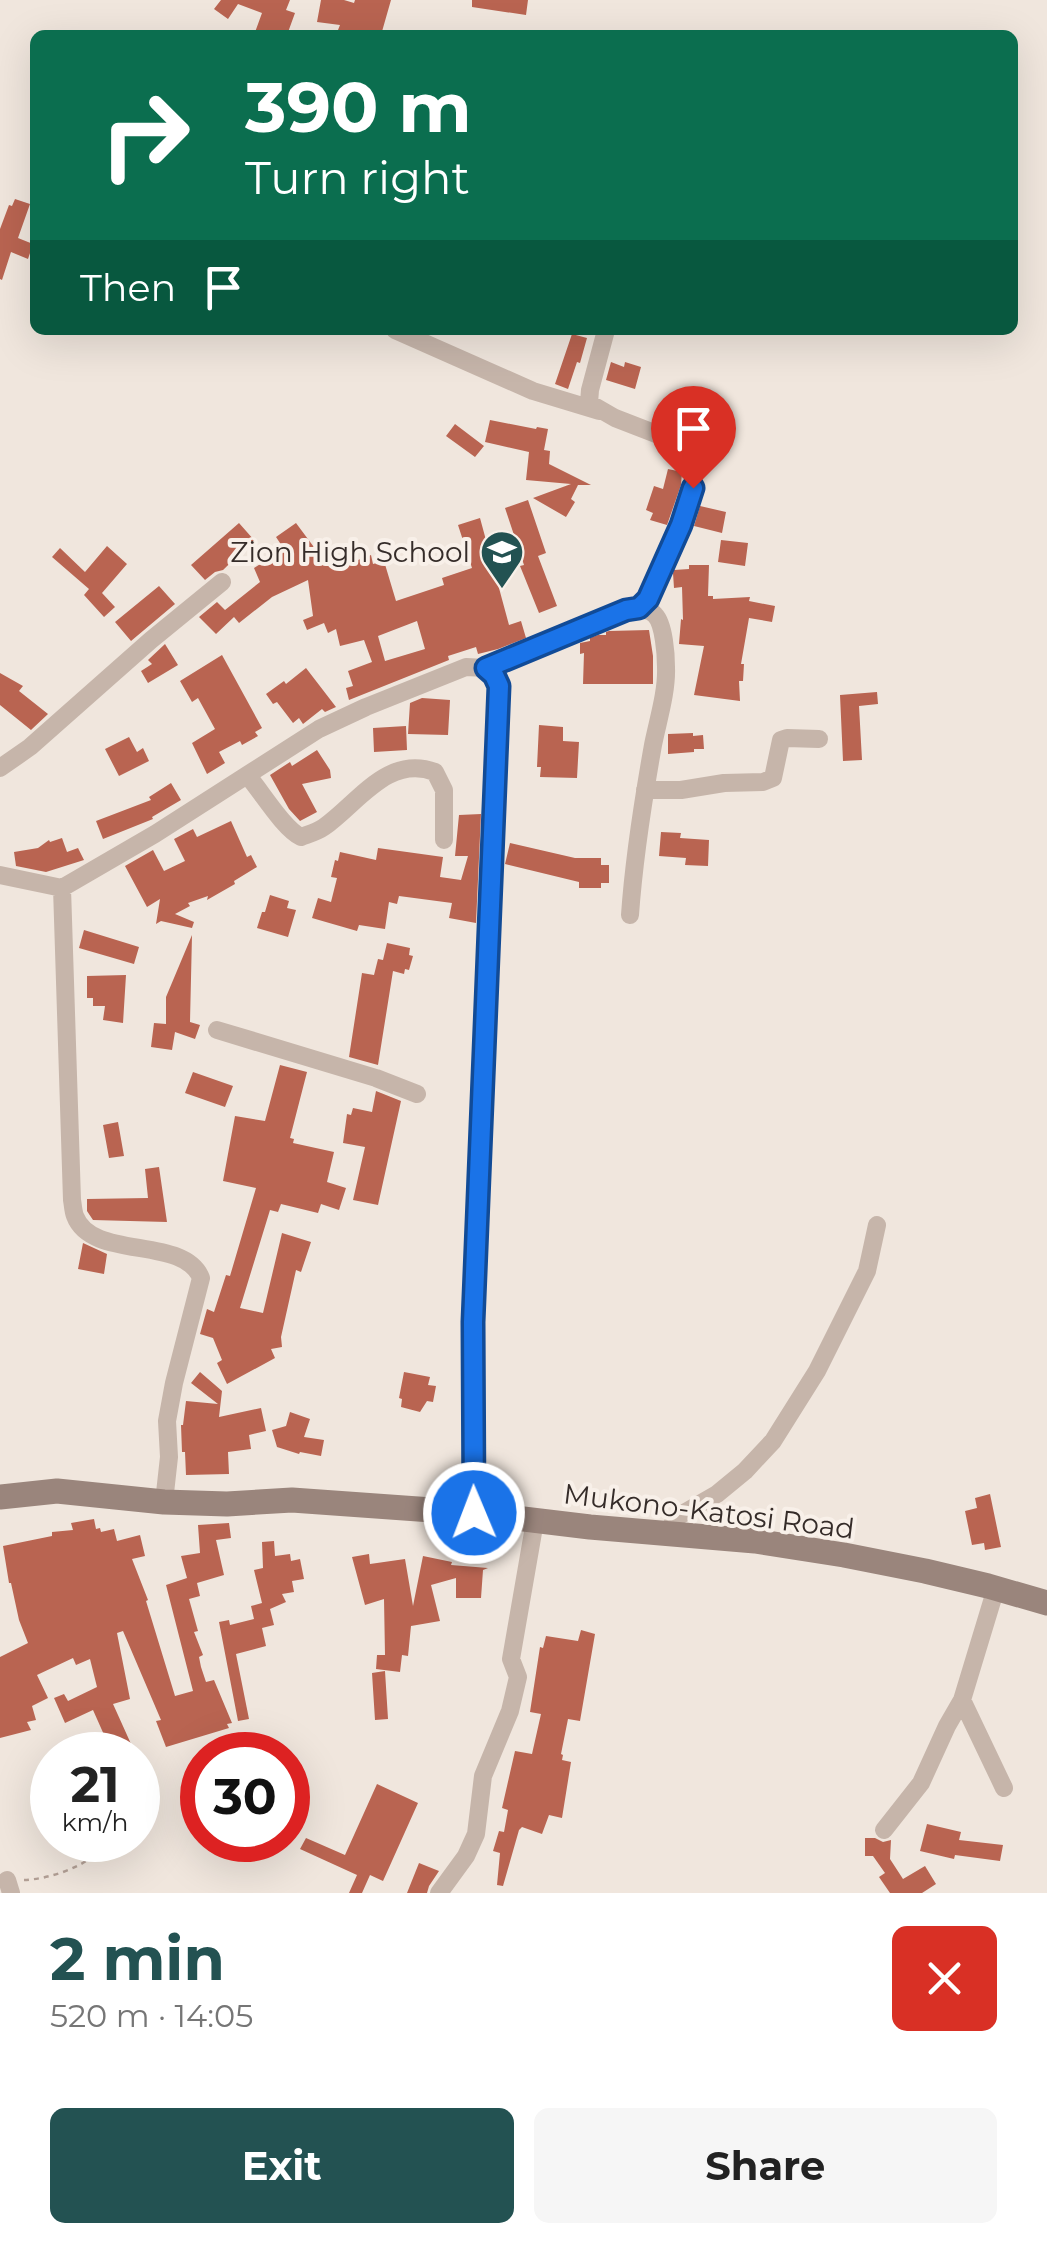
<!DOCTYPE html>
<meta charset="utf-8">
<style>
:root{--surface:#fff;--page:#f6f6f6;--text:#222;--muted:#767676;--accent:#235252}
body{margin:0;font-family:Montserrat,sans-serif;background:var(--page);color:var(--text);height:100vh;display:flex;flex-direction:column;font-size:38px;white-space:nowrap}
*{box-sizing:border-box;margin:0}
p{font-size:32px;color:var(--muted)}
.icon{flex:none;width:55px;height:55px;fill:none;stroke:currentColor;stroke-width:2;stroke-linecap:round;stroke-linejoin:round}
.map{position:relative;height:1893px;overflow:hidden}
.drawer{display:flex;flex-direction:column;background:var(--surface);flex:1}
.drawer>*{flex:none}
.banner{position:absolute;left:30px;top:30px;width:988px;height:305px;border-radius:15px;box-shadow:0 10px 40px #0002;background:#0b6e4f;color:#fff;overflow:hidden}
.speed{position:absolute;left:30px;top:1732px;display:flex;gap:20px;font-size:50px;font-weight:700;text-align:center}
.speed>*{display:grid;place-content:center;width:130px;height:130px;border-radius:50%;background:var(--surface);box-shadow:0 10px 40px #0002;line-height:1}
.speed small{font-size:25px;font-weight:400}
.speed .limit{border:15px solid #d22;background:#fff;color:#111}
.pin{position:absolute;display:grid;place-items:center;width:85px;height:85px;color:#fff;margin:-102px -42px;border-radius:50% 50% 50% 0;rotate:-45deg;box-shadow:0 0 10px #0007}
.pin .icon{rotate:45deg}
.me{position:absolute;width:110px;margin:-55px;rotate:359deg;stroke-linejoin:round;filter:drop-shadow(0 0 8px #0008)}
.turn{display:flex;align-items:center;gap:35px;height:210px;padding:0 50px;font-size:45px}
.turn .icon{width:130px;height:130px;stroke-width:2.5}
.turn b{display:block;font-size:70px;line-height:85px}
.then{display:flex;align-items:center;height:95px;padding:0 50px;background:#0003;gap:20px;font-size:38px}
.round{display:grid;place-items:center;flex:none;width:105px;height:105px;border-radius:15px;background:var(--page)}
.summary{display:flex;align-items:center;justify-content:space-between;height:170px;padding:0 50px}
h1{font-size:60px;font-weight:700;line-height:75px;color:var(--accent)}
.cta{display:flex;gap:20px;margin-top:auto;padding:20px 50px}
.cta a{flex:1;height:115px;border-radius:15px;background:var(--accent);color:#fff;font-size:40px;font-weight:700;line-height:115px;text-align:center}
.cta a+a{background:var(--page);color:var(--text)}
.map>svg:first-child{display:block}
.building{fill:#b96451;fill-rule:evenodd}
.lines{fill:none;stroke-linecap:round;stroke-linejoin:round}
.path{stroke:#b29f95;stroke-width:2.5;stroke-dasharray:5 5;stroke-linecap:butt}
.street{stroke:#c6b5aa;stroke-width:18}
.secondary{stroke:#9a857c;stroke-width:25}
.route-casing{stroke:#114b97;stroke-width:25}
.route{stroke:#1a73e8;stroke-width:18}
.labels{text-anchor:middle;stroke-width:8;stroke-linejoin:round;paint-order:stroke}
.poi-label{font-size:28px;fill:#352c29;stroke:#f8f0e9;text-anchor:end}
.street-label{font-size:28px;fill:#352c29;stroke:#f8f0e9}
</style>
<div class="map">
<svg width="1047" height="1893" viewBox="0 0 1047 1893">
<rect width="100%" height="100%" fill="#f0e6dd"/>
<path class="building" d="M 221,0 L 290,0 L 286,10 L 295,13 L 287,35 L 254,35 L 262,13 L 238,4 L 228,19 L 214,9 Z
M 321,0 L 344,0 L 354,3 L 355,0 L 391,0 L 381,35 L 336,35 L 340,25 L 317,22 Z
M 472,0 L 528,0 L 526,15 L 472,7 Z
M 15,199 L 30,204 L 18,238 L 33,244 L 28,259 L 11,252 L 2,280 L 0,279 L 0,229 L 9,205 L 12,206 Z
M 572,334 L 587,338 L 580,363 L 577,362 L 568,389 L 555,384 Z
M 611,362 L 624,367 L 625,362 L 641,367 L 635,389 L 606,380 Z
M 490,420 L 536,429 L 537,427 L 548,429 L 544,450 L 550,451 L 549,464 L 591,485 L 578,485 L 571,499 L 575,502 L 566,517 L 533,498 L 571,484 L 526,480 L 529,452 L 485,442 Z
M 455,424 L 484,446 L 475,457 L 446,436 Z
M 668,469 L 682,472 L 681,485 L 667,525 L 650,520 L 653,513 L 646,510 L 654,486 L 663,489 Z
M 528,500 L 546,553 L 538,556 L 557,606 L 539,613 L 520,566 L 524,565 L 505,508 Z
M 700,506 L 726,512 L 722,533 L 694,526 Z
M 480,518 L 509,625 L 521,621 L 526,638 L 498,649 L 478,654 L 476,647 L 448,656 L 449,660 L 349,700 L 346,688 L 353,686 L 348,671 L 372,662 L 364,640 L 340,646 L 336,629 L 328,633 L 324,623 L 307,630 L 303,620 L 313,616 L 308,580 L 272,597 L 239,623 L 234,617 L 216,634 L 199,617 L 217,602 L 225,610 L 260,582 L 254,568 L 284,549 L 276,537 L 296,523 L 328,566 L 354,553 L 358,560 L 371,555 L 373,564 L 384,561 L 396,601 L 444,585 L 442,578 L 472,568 L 458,525 ZM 417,621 L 425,649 L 385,661 L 378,636 Z
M 239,523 L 254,540 L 223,570 L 215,572 L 205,580 L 191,565 Z
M 721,540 L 748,543 L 745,566 L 718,562 Z
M 107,546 L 127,564 L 102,593 L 115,607 L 104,617 L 84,595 L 89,589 L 52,557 L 60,548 L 85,572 Z
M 689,565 L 709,565 L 708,596 L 713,596 L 713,599 L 750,597 L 749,601 L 775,606 L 772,622 L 749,618 L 741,664 L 744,664 L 743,681 L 739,681 L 740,701 L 694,695 L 704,646 L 679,644 L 681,619 L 683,620 L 682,587 L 674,588 L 673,573 L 674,570 L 689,569 Z
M 159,586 L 175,604 L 131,641 L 115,622 Z
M 649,630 L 653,656 L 653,684 L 583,684 L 584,653 L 580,654 L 580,643 L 590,641 L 590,638 L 598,635 L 606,635 L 606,632 L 609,631 Z
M 165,644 L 178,665 L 148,683 L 141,671 L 152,664 L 148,660 Z
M 222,655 L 262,728 L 255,732 L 258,736 L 242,745 L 240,741 L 219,752 L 225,763 L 207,774 L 192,743 L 215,729 L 198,698 L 192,702 L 180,681 Z
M 306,668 L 336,707 L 325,712 L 322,709 L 303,724 L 299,718 L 293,723 L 277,702 L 273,704 L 266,694 L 284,681 L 286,684 Z
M 0,673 L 23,686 L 19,691 L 48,714 L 31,730 L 0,705 Z
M 877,692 L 878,704 L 859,706 L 862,760 L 843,761 L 840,695 Z
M 422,698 L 450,700 L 448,735 L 408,734 L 410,703 Z
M 539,725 L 563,727 L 563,741 L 579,742 L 577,778 L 540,777 L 541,767 L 537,767 Z
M 406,726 L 407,750 L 374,752 L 373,728 Z
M 693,733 L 693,736 L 703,735 L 704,749 L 694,749 L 694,752 L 668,754 L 668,734 Z
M 129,737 L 137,752 L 143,748 L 149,761 L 119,776 L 105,749 Z
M 317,750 L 330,770 L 331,778 L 302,784 L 317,812 L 300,821 L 289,809 L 270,775 L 290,762 L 292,766 Z
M 171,783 L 181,800 L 152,817 L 153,819 L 103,839 L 96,821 L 151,800 L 149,797 Z
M 481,814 L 476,923 L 449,918 L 452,903 L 399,896 L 397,904 L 389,902 L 385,929 L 359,925 L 357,931 L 312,918 L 318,898 L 331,902 L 337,878 L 331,877 L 335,860 L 338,861 L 340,852 L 376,860 L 378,848 L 443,857 L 440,877 L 461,880 L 468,856 L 455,856 L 459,815 Z
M 231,821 L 247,857 L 251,855 L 257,867 L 234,881 L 235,884 L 207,900 L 208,896 L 188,903 L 190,906 L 175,914 L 194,922 L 192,928 L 161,921 L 156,924 L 160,899 L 147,907 L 125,866 L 153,850 L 164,871 L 185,861 L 174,839 L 193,829 L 197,837 Z
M 661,832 L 681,833 L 680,838 L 709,840 L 708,866 L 685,865 L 686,858 L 659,856 Z
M 62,838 L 67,852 L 78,848 L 84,860 L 46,872 L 16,866 L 14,852 L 38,848 L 49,840 L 50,842 Z
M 510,843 L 575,858 L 601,858 L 601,865 L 609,865 L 609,883 L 601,883 L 601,888 L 579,888 L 579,882 L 505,864 Z
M 270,895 L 289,901 L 287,908 L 296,910 L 288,937 L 257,928 L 262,912 L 265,912 Z
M 84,930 L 139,947 L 134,964 L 79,948 Z
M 192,935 L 190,1022 L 200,1025 L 195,1039 L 175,1032 L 172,1050 L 151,1047 L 154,1023 L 166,1024 L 166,997 Z
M 387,943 L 410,948 L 409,955 L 413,956 L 409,970 L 405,969 L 404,974 L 393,971 L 378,1065 L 349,1057 L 362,973 L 374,975 L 378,959 L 383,960 Z
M 126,975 L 123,1023 L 103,1020 L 105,1006 L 93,1006 L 93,998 L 87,998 L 87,976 Z
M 280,1065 L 307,1072 L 290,1138 L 294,1139 L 293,1143 L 334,1152 L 327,1182 L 346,1188 L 339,1210 L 321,1204 L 318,1213 L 281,1204 L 278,1212 L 270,1210 L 240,1308 L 263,1313 L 282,1233 L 311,1242 L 301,1272 L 296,1270 L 281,1337 L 282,1347 L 271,1349 L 275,1358 L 227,1384 L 217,1363 L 222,1360 L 213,1338 L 200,1334 L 207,1309 L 214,1312 L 226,1275 L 230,1276 L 256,1188 L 223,1181 L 235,1116 L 265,1121 Z
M 193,1072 L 233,1086 L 225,1107 L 185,1093 Z
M 376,1091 L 401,1101 L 378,1205 L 353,1200 L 365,1147 L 343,1143 L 347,1114 L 351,1115 L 353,1108 L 372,1112 Z
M 118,1122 L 124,1156 L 109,1158 L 103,1125 Z
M 159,1167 L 167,1222 L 93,1220 L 87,1211 L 87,1199 L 148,1198 L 145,1169 Z
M 83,1243 L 107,1254 L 104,1274 L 78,1269 Z
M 200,1372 L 222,1391 L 219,1417 L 261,1408 L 266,1431 L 249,1435 L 251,1449 L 228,1452 L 229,1474 L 186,1475 L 185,1452 L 182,1452 L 181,1425 L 183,1425 L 186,1401 L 218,1404 L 191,1383 Z
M 404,1372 L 430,1377 L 428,1385 L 436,1386 L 433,1402 L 427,1401 L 420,1412 L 401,1407 L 402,1399 L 399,1398 Z
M 290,1412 L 310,1419 L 304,1437 L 324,1440 L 321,1456 L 300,1452 L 299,1454 L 277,1447 L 272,1430 L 286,1426 Z
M 990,1494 L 1001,1547 L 985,1550 L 984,1543 L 972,1545 L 965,1511 L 977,1508 L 975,1498 Z
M 94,1519 L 96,1529 L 100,1528 L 101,1532 L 114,1529 L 117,1541 L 140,1535 L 145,1556 L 132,1559 L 148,1600 L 146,1601 L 175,1696 L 193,1691 L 166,1585 L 187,1578 L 181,1556 L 200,1553 L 198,1525 L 229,1523 L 231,1538 L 216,1540 L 224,1575 L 197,1583 L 200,1596 L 189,1599 L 198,1631 L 194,1632 L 203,1655 L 199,1657 L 201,1667 L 206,1682 L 214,1680 L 232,1723 L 227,1724 L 229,1728 L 166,1747 L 156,1721 L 161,1720 L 123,1631 L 117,1633 L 130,1699 L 113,1704 L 136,1755 L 113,1755 L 93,1710 L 65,1723 L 54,1698 L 64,1694 L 68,1701 L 97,1687 L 90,1659 L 76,1665 L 73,1658 L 37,1675 L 48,1698 L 32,1706 L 36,1720 L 27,1722 L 31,1730 L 0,1738 L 0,1657 L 28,1643 L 19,1620 L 11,1583 L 9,1583 L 3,1546 L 52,1536 L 52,1532 L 73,1530 L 71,1523 Z
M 274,1541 L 275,1556 L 290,1554 L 291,1561 L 300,1559 L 304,1579 L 292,1581 L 294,1592 L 282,1594 L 286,1602 L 270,1609 L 274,1625 L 262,1628 L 266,1646 L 236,1654 L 249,1719 L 238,1721 L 219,1622 L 229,1620 L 230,1625 L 254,1619 L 251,1606 L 262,1603 L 254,1570 L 263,1568 L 262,1542 Z
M 369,1554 L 370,1564 L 405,1559 L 413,1606 L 423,1556 L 452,1562 L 451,1565 L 488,1568 L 483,1570 L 481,1598 L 456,1598 L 456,1578 L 431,1585 L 440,1621 L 411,1626 L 408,1656 L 402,1655 L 400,1672 L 376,1669 L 377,1655 L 385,1655 L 384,1599 L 365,1605 L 352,1557 Z
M 581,1630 L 595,1634 L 580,1721 L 568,1719 L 561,1754 L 563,1755 L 562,1760 L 571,1762 L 562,1818 L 549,1815 L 542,1834 L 522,1827 L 519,1830 L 503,1886 L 497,1885 L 500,1853 L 493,1851 L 499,1831 L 504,1832 L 508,1810 L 502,1808 L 515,1751 L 532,1754 L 541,1714 L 530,1712 L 540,1647 L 543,1648 L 546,1636 L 578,1641 Z
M 385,1671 L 388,1719 L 375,1720 L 372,1673 Z
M 377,1784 L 418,1803 L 383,1881 L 370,1875 L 362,1893 L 349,1893 L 357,1875 L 300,1849 L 306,1838 L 345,1855 Z
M 927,1824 L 961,1832 L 959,1840 L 1003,1845 L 1000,1861 L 955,1855 L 954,1859 L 920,1851 Z
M 865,1838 L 875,1838 L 883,1842 L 891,1840 L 890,1859 L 903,1879 L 925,1866 L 936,1884 L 922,1893 L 890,1893 L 879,1877 L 885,1873 L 873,1856 L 865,1856 Z
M 419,1863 L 439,1871 L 429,1886 L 427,1893 L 407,1893 Z"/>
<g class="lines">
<path class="path" d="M 24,1880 C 48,1879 78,1869 96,1854"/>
<path class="street" d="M 395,330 L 533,391 L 599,411
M 605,334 L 590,390 L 589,403 L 615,418 L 677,442 L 690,458 L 695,470 L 693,488 L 681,525 L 648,599 L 639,609
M 486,668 L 626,610 C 635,609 648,607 655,615 C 664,624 666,655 666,667 C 667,692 658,720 653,745 C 643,801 634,857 630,915
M 0,768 L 30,747 L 151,640 L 222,582
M 247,775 C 262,792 283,828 301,837 C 309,834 317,832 324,827 C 358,803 388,754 435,772 L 444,790 L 444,840
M 645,790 L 681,790 L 724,783 L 763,782 L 773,778 L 781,740 L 787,738 L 819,739
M 0,875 L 62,888 L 155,834 L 319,729 L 366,707 L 466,667 L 486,668 L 494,675 L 499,687 L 473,1322 L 474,1513
M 62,888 L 72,1200 C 73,1205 73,1211 75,1216 C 92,1261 184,1235 201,1278 L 174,1383 L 167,1421 L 169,1457 L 164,1502
M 217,1030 L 376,1078 L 417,1094
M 666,1534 L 677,1517 L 717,1494 L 745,1471 L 773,1441 L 817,1371 L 867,1271 L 877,1225
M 962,1700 L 1004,1788
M 884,1830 L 921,1783 L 947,1726 L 962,1700 L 996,1588
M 7,1880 L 11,1893
M 439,1893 L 466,1856 L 476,1834 L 483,1776 L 510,1711 L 518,1677 L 511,1659 L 535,1521"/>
<path class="secondary" d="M 0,1497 L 57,1491 L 164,1502 L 227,1504 L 292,1500 L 474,1513 L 590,1527 L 755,1541 L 844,1555 L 925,1571 L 988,1586 L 1047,1603"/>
</g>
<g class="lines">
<g class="route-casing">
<path id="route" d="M 474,1513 L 473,1322 L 499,686 L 494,675 L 486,668 L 626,610 L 639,608 L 648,599 L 681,525 L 693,488"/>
</g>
<use href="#route" class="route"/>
</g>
<defs>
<g id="school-pin" transform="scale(2.25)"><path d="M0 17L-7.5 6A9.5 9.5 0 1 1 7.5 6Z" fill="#235252" stroke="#f8f0e9"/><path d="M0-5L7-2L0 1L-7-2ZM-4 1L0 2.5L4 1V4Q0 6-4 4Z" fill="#fff"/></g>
</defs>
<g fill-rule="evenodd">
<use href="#school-pin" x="502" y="552"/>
</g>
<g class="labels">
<g class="poi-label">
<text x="470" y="562">Zion High School</text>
</g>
<g class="street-label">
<text transform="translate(709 1511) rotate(7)" y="10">Mukono-Katosi Road</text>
</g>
</g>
</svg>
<div class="speed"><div>21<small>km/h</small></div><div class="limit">30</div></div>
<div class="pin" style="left:693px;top:488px;background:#d93025"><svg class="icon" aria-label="arrive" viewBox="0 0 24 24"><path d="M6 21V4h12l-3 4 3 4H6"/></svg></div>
<svg class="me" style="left:474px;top:1513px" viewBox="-20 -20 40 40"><circle r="17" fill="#1a73e8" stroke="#fff" stroke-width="3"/><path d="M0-11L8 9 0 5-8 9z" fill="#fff"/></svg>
<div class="banner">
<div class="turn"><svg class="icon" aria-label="right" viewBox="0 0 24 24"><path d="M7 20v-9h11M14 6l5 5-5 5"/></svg><div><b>390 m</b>Turn right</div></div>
<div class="then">Then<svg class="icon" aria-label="arrive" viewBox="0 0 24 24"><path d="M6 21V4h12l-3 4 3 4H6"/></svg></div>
</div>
</div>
<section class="drawer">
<div class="summary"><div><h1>2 min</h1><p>520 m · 14:05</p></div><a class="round" style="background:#d93025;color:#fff"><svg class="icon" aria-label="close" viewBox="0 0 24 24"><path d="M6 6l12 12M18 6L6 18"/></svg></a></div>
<div class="cta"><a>Exit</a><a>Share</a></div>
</section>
